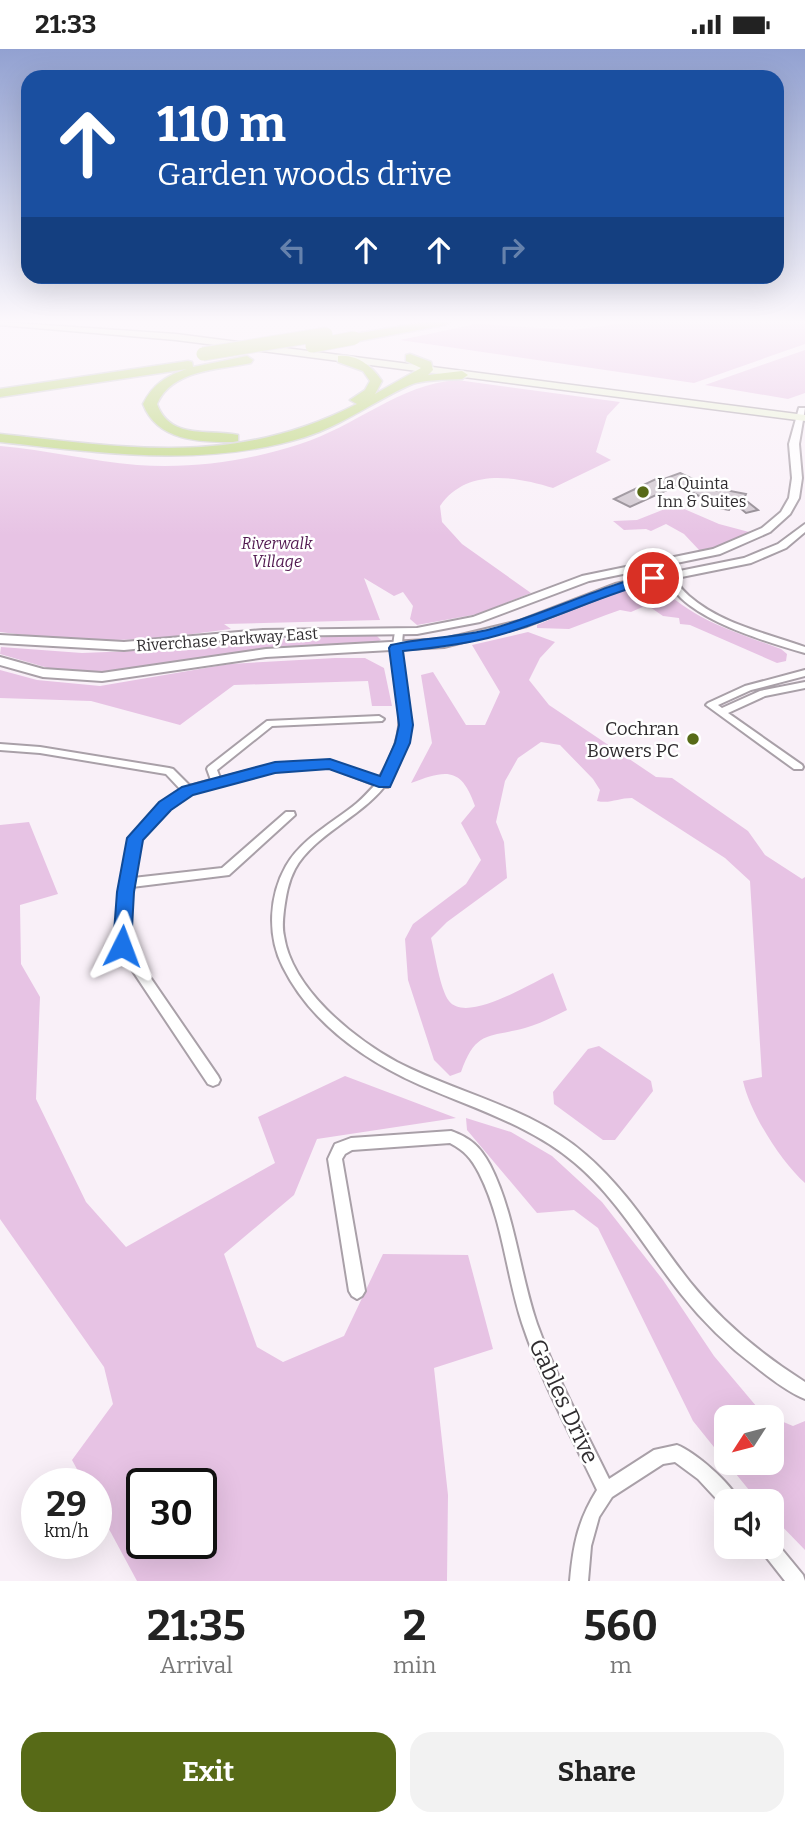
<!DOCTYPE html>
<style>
:root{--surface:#fff;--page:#f2f2f2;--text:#222;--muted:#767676;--accent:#576a17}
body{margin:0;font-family:Bitter,serif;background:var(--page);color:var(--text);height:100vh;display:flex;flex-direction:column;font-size:26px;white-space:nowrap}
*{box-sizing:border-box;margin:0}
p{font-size:23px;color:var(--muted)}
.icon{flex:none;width:38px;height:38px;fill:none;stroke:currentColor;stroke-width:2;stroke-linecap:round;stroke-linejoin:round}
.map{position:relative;height:1532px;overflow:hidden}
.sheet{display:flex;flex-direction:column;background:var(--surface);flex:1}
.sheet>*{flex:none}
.top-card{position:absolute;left:21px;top:21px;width:763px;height:214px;border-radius:21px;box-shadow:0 7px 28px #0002;background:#1a4fa0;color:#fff;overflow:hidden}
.needle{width:46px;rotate:234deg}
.buttons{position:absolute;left:714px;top:1356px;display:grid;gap:14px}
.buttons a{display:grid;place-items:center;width:70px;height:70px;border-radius:14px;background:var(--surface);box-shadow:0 7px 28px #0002;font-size:35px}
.speed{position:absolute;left:21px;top:1419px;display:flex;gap:14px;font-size:35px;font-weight:700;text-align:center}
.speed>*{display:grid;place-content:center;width:91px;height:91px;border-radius:50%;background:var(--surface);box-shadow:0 7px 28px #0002;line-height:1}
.speed small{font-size:18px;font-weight:400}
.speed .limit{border:4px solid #111;border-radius:10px;background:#fff;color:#111}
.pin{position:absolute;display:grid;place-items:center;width:60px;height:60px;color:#fff;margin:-30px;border:4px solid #fff;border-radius:50%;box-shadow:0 2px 7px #0007}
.me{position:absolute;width:77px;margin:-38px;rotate:3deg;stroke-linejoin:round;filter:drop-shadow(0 0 5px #0008)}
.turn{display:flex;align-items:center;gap:24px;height:147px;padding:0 21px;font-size:32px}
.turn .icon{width:91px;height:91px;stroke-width:2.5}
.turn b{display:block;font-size:49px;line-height:60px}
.lanes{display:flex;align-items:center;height:66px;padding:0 21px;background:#0003;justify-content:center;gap:35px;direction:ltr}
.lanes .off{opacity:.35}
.eta{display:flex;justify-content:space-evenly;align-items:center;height:119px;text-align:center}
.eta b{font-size:42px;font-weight:700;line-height:49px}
.primary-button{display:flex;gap:14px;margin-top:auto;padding:14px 21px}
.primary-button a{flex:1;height:80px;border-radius:21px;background:var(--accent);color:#fff;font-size:28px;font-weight:700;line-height:80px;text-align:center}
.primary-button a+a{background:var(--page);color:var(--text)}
.status{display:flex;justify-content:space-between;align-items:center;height:49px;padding:0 35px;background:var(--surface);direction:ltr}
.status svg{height:19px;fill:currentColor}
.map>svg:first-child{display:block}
.green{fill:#e7c3e4;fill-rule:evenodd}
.building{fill:#d1c8d0;stroke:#8e868e;stroke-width:2}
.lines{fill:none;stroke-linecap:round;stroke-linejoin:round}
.minor-casing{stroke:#a9a0a8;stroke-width:4}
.tertiary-casing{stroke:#a9a0a8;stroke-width:4}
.secondary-casing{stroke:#a9a0a8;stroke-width:3}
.motorway-casing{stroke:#d1d1d1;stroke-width:3}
.minor{fill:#fff;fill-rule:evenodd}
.tertiary{fill:#fff;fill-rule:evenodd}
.secondary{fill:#ebf3d7;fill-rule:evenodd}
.motorway{fill:#bcd67a;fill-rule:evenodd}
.motorway-bridge-casing{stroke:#d1d1d1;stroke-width:15;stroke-linecap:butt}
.motorway-bridge{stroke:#bcd67a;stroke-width:13}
.route{fill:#1a73e8;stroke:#114b97;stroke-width:2}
.poi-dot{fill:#576a17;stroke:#fff;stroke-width:2.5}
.labels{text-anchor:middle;stroke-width:5;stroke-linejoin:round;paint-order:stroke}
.far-poi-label{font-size:16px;fill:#302d30;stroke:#fff;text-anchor:start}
.far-park-label{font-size:16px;font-style:italic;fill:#521a51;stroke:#fff}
.far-street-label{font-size:16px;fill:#302d30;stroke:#fff}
.poi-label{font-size:19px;fill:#302d30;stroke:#fff;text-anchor:end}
.near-street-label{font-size:23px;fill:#302d30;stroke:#fff}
</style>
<div class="status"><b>21:33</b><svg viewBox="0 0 49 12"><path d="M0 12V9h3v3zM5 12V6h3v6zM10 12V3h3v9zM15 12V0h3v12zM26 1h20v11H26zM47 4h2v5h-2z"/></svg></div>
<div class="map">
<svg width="805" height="1532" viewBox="0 0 805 1532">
<rect width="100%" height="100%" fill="#f9f0f8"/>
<path class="green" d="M 631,273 L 805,273 L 805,295 L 694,334 L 400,291 L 476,275 L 573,281 Z
M 805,301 L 805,344 L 788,350 L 705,336 Z
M 457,331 L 620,353 L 607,367 L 596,403 L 611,411 L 553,439 C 515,427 466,419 440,457 L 442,473 L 462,495 L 531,544 L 478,565 L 417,576 L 410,570 L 413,557 L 403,543 L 394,547 L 364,529 L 380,571 L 224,575 L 231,580 L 153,590 L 73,592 L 0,583 L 0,397 C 46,401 91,412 137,416 C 192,420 249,412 300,395 C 355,378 399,335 457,331 Z
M 675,456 L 719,475 L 749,483 L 723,496 L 700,502 L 684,485 L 666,475 L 651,482 L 646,480 L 624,481 L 613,472 L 637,471 Z
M 658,535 C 692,571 735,583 781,600 L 787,605 L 786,612 L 777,614 L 690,576 L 680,575 L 679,569 L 663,567 L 647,556 L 631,563 L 620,561 L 606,566 L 569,580 L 537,579 L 537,576 L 617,542 Z
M 528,583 L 555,593 L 540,609 L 529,631 L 549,656 L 656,728 L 672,729 L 748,782 L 765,806 L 802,830 L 805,828 L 805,1134 C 781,1113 750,1064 743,1032 L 762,1028 L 750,832 L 725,809 L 632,749 C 618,749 610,755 597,752 L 600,741 L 593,730 L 560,696 L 541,693 L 518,709 L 505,732 L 496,773 L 504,793 L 507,829 L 447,873 L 431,889 C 435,905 440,940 449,952 C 467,975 531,934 553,924 L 567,961 C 554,967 540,975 525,979 C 488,989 476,981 461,1023 L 450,1027 L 434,1011 L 408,931 L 405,890 L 413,875 L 466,835 L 481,811 L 461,774 L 475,757 C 461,717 446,721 411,734 L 432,694 L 421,626 L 433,623 L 466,676 L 485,676 L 500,643 L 472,596 Z
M 353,587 L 377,587 L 381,591 L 374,594 L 258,601 L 99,624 L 55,621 L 0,605 L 1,598 L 82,604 L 157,601 L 248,591 Z
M 335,609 L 365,609 L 384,619 L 392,657 L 372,657 L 368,632 L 234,636 L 180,676 L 91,652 L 0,649 L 0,621 L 37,631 L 100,637 L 229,615 Z
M 29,773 L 58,845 L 20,856 L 21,915 L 40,948 L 36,1050 L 86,1153 L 126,1198 L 275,1114 L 258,1068 L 345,1027 L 456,1069 L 317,1090 L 294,1146 L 224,1205 L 257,1298 L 283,1313 L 344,1287 L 383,1205 L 468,1206 L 493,1300 L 434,1319 L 448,1446 L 447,1532 L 137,1532 L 96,1456 L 96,1435 L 85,1435 L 72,1411 L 113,1355 L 104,1318 L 0,1170 L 0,776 ZM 142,1435 L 201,1435 L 201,1494 L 142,1494 Z
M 599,997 L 651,1032 L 653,1042 L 615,1091 L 603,1091 L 554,1055 L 553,1043 L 588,1000 Z
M 466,1069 L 511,1083 L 552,1107 L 602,1153 L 663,1231 L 714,1307 L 762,1364 L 793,1377 L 805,1372 L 805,1501 L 772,1467 L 772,1452 L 758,1452 L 727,1414 L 772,1414 L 772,1368 L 726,1368 L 726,1413 L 693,1372 L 598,1179 L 574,1161 L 537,1164 L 467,1081 Z"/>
<path class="building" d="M 680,424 L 718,442 L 715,439 L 746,445 L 744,450 L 758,461 L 746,464 L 733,453 L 729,461 L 707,457 L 709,452 L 678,436 L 630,458 L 614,450 L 660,428 L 664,430 Z"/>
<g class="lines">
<g class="minor-casing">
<path id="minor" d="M 656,512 L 662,512 C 670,525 678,537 689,547 C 721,575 766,584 805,598 L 805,604 C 767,593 710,576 681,549 C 670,538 663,527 655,514 Z
M 399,580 L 403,583 C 402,594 401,605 402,616 C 404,636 410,656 409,676 C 407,697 398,715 388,733 L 389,735 L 388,738 L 384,738 C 359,769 314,786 295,820 C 288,833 286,847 284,861 C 283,870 282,878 284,887 C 292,940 353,989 397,1013 C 459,1045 533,1059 586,1106 C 628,1142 656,1190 690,1233 C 722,1273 762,1306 805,1333 L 805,1350 C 788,1343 771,1330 756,1318 C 728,1297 703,1273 681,1245 C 646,1201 618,1150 575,1114 C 530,1076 473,1059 420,1036 C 364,1011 311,974 283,918 C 267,887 269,847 286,817 C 302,789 333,774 357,754 C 363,749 369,742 375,736 L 329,718 L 275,721 L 191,744 L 169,760 L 140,790 L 133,829 L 222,819 L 286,763 L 294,763 L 295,766 L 229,826 L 132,838 L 128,896 L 218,1027 L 220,1031 L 218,1035 L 213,1037 L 208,1035 L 116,897 L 119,843 L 130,789 L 161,754 L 181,741 L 166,725 L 40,704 L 0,701 L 0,695 L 40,698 L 169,719 L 173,720 L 190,737 L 211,731 L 207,720 L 208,718 L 267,672 L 379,667 L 384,670 L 382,672 L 272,677 L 217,721 L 220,729 L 275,715 L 330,712 L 379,729 C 389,713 397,697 399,678 C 401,657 395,637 393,617 C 392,605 393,594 395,583 Z
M 805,621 L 805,627 L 751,641 L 718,656 L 722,659 L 760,642 L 805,633 L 805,639 L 765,647 L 728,664 L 802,716 L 803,718 L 802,720 L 794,720 L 706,656 L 708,654 L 745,637 Z
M 451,1082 C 470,1089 480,1097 490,1116 C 515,1165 519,1222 537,1275 C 556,1328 584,1379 609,1430 L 654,1401 L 677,1396 C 695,1403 731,1434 739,1452 L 726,1452 L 726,1459 L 724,1458 L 698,1430 L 675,1413 L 663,1415 L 612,1448 L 599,1468 L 591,1497 L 588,1532 L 570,1532 C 573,1497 578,1471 597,1441 C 571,1386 541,1332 522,1274 C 506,1225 503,1171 479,1124 C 471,1109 465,1102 450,1094 L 352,1101 L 345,1105 L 342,1110 L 365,1242 L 362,1247 L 357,1250 L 352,1247 L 349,1242 L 328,1110 L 335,1095 L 351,1089 Z
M 772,1490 L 775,1492 L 803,1526 L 805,1532 L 785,1532 L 763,1504 L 760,1498 L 772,1498 Z"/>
</g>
<g class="tertiary-casing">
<path id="tertiary" d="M 799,359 L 805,359 L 799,395 L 802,429 L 799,449 L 790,465 L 770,483 L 720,505 L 589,532 L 480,573 L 417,585 L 263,587 L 124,601 L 0,594 L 0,586 L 124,593 L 263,581 L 417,579 L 473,568 L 582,527 L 713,500 L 762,479 L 781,463 L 789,449 L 792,429 L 789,395 Z
M 805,475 L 805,483 L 786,499 L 751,514 L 622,540 L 527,577 L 444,598 L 266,608 L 102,632 L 43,628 L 0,616 L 0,608 L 43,620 L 102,624 L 266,600 L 444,590 L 519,572 L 615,535 L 744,509 L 778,495 Z"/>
</g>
<g class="secondary-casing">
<path id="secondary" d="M 0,273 L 176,285 L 805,366 L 805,372 L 176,291 L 0,276 Z"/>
</g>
<g class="motorway-casing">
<path id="motorway" d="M 426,273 L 450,273 L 444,276 L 354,293 L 348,289 L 354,285 Z
M 410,305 L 431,313 L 433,321 L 428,326 L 462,322 L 468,326 L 462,330 C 446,331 424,330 410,336 C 374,352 343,376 305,388 C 204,419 103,404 0,393 L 0,385 C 131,399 234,418 357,355 L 350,351 L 365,341 L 370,332 L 363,322 L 338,313 L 338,307 C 357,305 372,317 382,332 L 375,345 L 421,319 L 406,312 L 406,306 Z
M 247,307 L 253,311 L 251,314 C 219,321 172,320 157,355 C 170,391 208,380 238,386 L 238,392 L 233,393 C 199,393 157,392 143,355 C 153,335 166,327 187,320 L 0,348 L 0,340 L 188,312 L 192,313 L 193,318 Z"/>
</g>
<use href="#minor" class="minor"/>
<use href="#tertiary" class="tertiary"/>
<use href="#secondary" class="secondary"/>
<use href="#motorway" class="motorway"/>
<g class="motorway-bridge-casing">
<path id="motorway-bridge" d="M 312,297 L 354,289
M 203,305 L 326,285"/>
</g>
<use href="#motorway-bridge" class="motorway-bridge"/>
</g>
<linearGradient id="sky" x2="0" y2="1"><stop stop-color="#92a1d1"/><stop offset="0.56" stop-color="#fcf8fc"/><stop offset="1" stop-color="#fcf8fc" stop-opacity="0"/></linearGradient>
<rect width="805" height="487" fill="url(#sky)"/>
<path class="route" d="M 653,525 L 659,529 L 658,531 C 603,545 553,571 499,586 C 468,595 435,599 403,602 L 413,676 L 410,694 L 390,738 L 379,738 L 329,720 L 275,724 L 193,746 L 171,761 L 143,791 L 134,843 L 131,897 L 128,902 L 122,904 L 116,902 L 113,897 L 117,843 L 127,789 L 159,753 L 182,738 L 275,713 L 330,710 L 380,727 L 395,694 L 399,676 L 389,599 L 391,596 C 424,588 458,589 491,580 C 546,565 597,538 653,525 Z"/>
<g class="poi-dot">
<circle cx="643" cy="443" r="7"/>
<circle cx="693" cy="690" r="7"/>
</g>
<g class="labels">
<g class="far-poi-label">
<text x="657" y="440">La Quinta<tspan x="657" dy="18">Inn &amp; Suites</tspan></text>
</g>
<g class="far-park-label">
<text x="277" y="500">Riverwalk<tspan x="277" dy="18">Village</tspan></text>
</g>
<g class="far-street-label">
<text transform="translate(227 590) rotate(-4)" y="6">Riverchase Parkway East</text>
</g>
<g class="poi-label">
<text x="679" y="686">Cochran<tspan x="679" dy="22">Bowers PC</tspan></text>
</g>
<g class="near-street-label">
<text transform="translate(564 1352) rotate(65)" y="8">Gables Drive</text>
</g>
</g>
</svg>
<div class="buttons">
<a><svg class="needle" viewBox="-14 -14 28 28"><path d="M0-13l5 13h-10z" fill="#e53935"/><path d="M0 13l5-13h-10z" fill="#767676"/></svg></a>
<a><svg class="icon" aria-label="sound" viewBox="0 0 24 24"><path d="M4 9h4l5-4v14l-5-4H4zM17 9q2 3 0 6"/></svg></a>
</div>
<div class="speed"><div>29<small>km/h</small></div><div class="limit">30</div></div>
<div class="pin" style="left:653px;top:529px;background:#d93025"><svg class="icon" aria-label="arrive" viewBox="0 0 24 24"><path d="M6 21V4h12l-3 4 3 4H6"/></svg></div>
<svg class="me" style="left:122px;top:897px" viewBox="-20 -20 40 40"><path d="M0-17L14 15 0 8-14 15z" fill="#1a73e8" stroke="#fff" stroke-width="4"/></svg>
<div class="top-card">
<div class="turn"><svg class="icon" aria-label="ahead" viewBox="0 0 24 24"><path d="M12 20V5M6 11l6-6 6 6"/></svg><div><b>110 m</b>Garden woods drive</div></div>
<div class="lanes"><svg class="icon off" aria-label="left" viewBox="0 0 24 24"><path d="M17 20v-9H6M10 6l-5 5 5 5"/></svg><svg class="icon" aria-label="ahead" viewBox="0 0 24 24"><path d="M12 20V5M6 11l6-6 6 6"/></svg><svg class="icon" aria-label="ahead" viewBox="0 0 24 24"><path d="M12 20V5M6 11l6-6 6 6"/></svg><svg class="icon off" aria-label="right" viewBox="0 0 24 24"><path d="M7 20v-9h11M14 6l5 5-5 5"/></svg></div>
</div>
</div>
<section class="sheet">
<div class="eta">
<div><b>21:35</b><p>Arrival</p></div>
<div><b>2</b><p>min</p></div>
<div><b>560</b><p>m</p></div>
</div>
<div class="primary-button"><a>Exit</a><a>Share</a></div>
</section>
